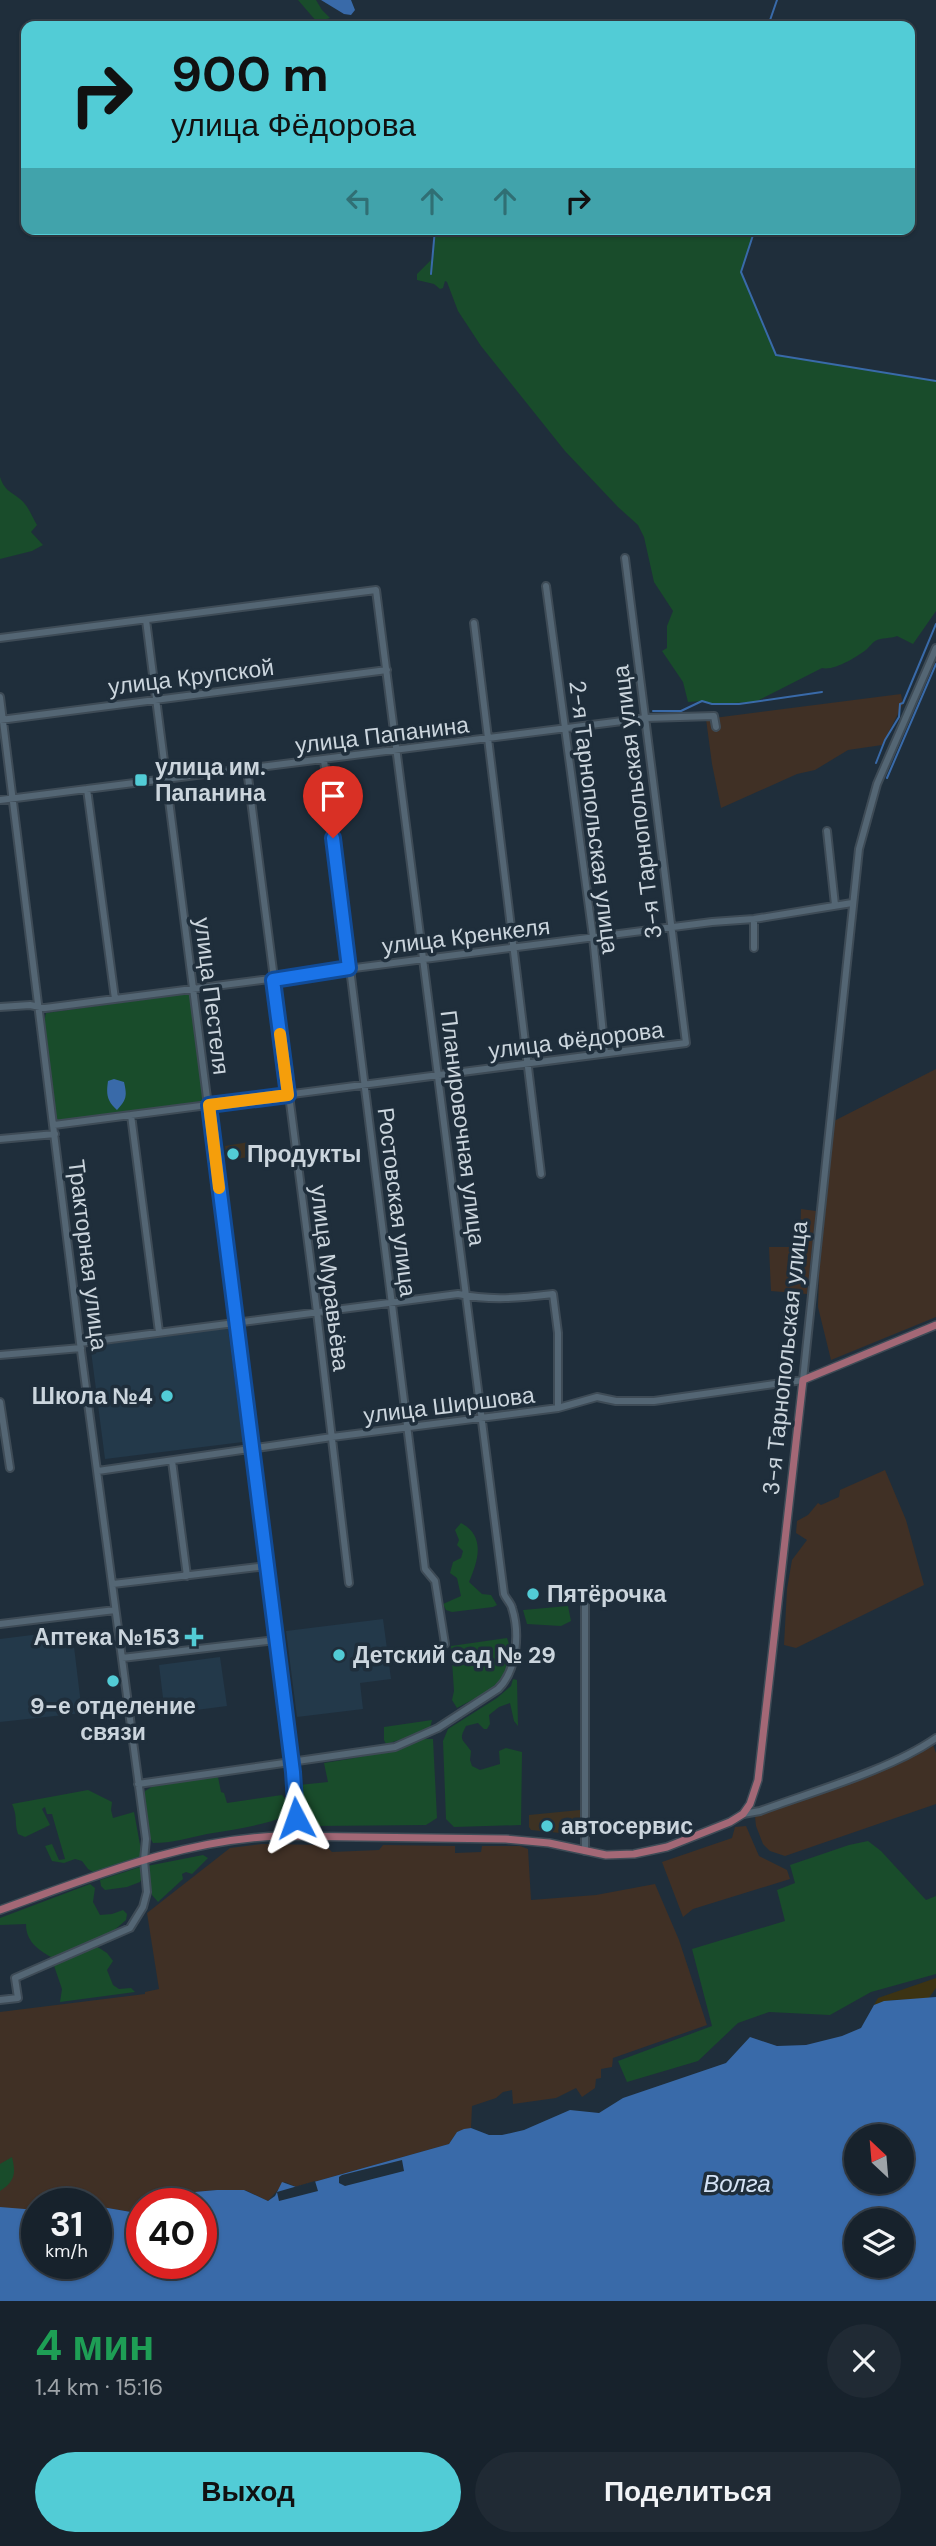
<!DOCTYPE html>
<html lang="ru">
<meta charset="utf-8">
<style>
:root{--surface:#17222c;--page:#202a34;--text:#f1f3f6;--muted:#9ea4a9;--line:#363f48;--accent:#52ccd6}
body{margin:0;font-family:"DM Sans",sans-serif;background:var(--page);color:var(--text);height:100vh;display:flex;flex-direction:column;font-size:26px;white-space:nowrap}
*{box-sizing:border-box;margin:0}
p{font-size:23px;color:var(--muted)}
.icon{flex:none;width:38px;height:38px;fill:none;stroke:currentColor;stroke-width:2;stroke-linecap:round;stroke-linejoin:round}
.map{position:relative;height:2301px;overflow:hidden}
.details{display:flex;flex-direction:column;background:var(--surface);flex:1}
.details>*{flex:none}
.guide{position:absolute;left:21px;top:21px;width:894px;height:214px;border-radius:14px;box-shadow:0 2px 5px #0004,0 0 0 2px var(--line);background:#52ccd6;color:#111;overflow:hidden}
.needle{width:46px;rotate:334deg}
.tools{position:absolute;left:844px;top:2124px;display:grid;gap:14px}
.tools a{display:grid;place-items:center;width:70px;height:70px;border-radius:50%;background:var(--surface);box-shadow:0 2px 5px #0004,0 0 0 2px var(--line);font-size:35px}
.speed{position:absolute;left:21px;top:2188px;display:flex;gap:14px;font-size:35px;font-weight:700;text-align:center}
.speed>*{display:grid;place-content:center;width:91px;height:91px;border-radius:50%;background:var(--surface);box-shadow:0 2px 5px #0004,0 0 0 2px var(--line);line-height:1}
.speed small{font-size:18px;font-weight:400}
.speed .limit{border:10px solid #d22;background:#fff;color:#111}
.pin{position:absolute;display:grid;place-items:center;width:60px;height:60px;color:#fff;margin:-72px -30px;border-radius:50% 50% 50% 0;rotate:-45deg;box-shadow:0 0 7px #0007}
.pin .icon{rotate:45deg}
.me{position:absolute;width:77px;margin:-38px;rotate:356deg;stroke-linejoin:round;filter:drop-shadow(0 0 5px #0008)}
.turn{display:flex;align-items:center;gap:24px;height:147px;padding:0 35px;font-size:32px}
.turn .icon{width:91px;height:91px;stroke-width:2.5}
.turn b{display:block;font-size:49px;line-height:60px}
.lanes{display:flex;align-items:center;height:66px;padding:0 35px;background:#0003;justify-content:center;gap:35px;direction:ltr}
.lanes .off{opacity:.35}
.round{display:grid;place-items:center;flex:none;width:74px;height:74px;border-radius:37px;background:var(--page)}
.overview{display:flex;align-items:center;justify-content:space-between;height:119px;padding:0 35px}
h1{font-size:42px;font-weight:700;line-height:52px;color:#1e9e55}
.cta{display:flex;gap:14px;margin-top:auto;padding:14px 35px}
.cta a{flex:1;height:80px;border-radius:42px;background:var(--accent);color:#111;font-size:28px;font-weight:700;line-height:80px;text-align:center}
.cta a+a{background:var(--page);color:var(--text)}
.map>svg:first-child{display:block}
.commercial{fill:#3d3223}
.industrial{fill:#403025}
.built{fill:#23394a}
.green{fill:#194c2b}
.sand{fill:#3c3313}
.water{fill:#396aa9;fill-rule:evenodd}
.pier{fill:#1f2e3b}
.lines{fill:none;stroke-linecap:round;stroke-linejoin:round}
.stream{stroke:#396aa9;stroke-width:2}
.minor-casing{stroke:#3e4b56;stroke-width:10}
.major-casing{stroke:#3e4b56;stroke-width:10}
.minor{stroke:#546674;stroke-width:6}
.major{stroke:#a36876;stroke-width:7}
.route-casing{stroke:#114b97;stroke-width:18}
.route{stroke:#1a73e8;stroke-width:12}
.slow{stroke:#f59e0b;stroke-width:12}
.poi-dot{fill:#52ccd6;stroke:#1f2e3b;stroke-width:2.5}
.labels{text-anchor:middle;stroke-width:7;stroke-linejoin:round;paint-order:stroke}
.street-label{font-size:23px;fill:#cbd5dd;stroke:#1f2e3b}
.poi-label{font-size:23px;font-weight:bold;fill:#cbd5dd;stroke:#1f2e3b;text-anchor:start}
.water-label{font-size:24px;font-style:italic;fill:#d5e3f5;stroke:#1f2e3b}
</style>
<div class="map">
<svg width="936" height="2301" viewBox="0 0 936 2301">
<rect width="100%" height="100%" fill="#1f2e3b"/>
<path class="commercial" d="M 249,1142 L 250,1157 L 227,1160 L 225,1146 Z
M 580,1810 L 580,1835 L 531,1830 L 529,1827 L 529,1815 Z"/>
<path class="industrial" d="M 901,694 L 903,704 L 882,745 L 848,750 L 815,770 L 797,774 L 721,808 L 712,764 L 706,719 Z
M 936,1069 L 936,1317 L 831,1360 L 818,1307 L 819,1274 L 834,1121 Z
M 801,1209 L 816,1211 L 807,1294 L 771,1291 L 769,1247 L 800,1247 Z
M 885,1470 L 906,1520 L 924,1585 L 796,1648 L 784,1645 L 787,1589 L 792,1560 L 807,1540 L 796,1533 L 797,1521 L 808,1515 L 818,1503 L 821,1505 L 839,1497 L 840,1490 Z
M 933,1745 L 936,1753 L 936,1804 L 785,1856 L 770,1851 L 763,1844 L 756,1826 L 755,1816 L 882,1767 Z
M 746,1826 L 759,1856 L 787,1870 L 790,1879 L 693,1909 L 683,1917 L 662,1862 L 732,1838 L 735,1827 Z
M 262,1844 L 325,1845 L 332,1852 L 379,1850 L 383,1845 L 455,1846 L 455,1853 L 481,1852 L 482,1846 L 520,1846 L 528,1849 L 531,1900 L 596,1895 L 655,1884 L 679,1940 L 707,2025 L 613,2058 L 612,2067 L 601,2069 L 601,2078 L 596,2079 L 595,2088 L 582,2097 L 576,2088 L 556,2098 L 513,2104 L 512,2090 L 503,2092 L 496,2098 L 472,2106 L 471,2128 L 457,2132 L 449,2144 L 296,2187 L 285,2182 L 268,2201 L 245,2190 L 217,2190 L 160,2195 L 143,2202 L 131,2212 L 96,2206 L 96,2203 L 37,2203 L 37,2210 L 27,2211 L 0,2207 L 0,2012 L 145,1994 L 145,1992 L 159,1989 L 147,1913 L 230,1848 Z"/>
<path class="built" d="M 228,1328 L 243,1442 L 105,1459 L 91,1351 L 94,1346 Z
M 383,1619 L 391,1679 L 360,1683 L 363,1709 L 297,1717 L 286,1631 Z
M 72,1630 L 82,1713 L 0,1722 L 0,1639 Z
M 220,1657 L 227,1706 L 165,1714 L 159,1665 Z"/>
<path class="green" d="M 298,0 L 316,0 L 322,10 L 330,18 L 317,22 Z
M 435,229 L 755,229 L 741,272 L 776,355 L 936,381 L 936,611 L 913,644 L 897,636 C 890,639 882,637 875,641 C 872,643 870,646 867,649 C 857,657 834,671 822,668 L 755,702 L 712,704 L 702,701 L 688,702 L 683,682 L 662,651 L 667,648 L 667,626 L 673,611 L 654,582 L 644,537 L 638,525 L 618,507 L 565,451 L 481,346 L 458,311 L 447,282 L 445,281 L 443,288 L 440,289 L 434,284 L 417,280 L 417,274 L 432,259 Z
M 0,477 C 4,490 10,491 20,499 C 28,505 32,517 37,525 L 31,532 L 43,545 L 32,551 L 0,559 Z
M 185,994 L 190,995 L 193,1003 L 203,1101 L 60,1122 L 56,1118 L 44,1022 L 46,1013 Z
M 461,1523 C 486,1536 478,1561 469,1582 L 482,1594 L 491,1595 L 497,1605 L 493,1607 L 452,1612 L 446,1610 L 443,1604 L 461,1596 L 457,1578 L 450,1573 L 453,1562 L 461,1558 L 463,1551 L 457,1545 L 459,1540 L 455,1530 Z
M 568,1606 L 571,1621 L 561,1626 L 527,1624 L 523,1610 Z
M 507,1638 C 522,1680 486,1692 457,1708 L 452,1700 L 454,1691 L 451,1646 Z
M 513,1679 L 517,1680 L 518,1726 L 514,1721 L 510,1703 L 499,1707 L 489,1715 L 490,1724 L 487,1729 L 484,1729 L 478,1723 L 466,1726 C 458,1741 463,1739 471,1751 L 470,1760 L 472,1766 L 480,1770 L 500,1764 L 499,1751 L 506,1748 L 522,1752 L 521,1825 L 454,1827 L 446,1819 L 443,1741 L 448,1729 L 497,1698 L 511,1686 Z
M 432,1720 L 430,1728 L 412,1736 L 386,1744 L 384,1740 L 384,1727 Z
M 420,1739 L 433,1739 L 437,1818 L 426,1825 L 313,1826 L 306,1816 L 299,1785 L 328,1782 L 324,1763 C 358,1758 389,1752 420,1739 Z
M 204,1777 L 218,1777 L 221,1792 L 224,1793 L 227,1803 L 282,1795 L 287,1801 L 288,1815 C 263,1826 235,1829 207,1834 C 189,1838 172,1843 153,1843 C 145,1830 144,1805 145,1791 L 158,1783 Z
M 88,1790 L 112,1802 L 111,1810 L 113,1818 L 134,1812 L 141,1850 L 140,1858 L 93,1872 L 88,1869 L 82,1861 L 75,1859 L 64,1863 L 52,1861 L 45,1846 L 52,1844 L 59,1860 L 65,1859 L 52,1814 L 47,1814 L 45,1807 L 42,1809 L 50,1825 L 25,1837 L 18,1834 C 14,1822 18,1817 12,1804 Z
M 868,1841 L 881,1851 L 926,1900 L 936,1896 L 936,1974 L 871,1992 L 830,2015 L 769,2012 L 738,2023 L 698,2061 L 627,2082 L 618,2061 L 712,2026 L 692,1949 L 785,1921 L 777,1890 L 795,1883 L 790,1865 L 849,1845 Z
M 203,1855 L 208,1858 L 192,1874 L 186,1872 L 182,1874 L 183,1879 L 158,1902 L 152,1895 L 147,1866 Z
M 140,1867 L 143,1876 L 140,1882 L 127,1887 L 105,1890 L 101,1886 L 100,1880 Z
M 90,1884 L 95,1888 L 93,1902 L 100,1915 L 112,1914 L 123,1910 L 127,1914 L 126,1920 L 96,1946 L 107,1953 L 113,1961 L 107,1970 L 113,1985 L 119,1989 L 131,1988 L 135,1992 L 60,2002 L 62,1989 L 51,1957 C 37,1949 26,1941 26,1924 L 0,1925 L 0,1918 Z
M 12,2157 C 16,2174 15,2181 0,2191 L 0,2164 Z"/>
<path class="sand" d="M 936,1978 L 936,1988 L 928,1999 L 893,2000 L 874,2005 L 878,1998 Z"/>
<path class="water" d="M 321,0 L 351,0 L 355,10 L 351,15 L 344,14 Z
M 114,1079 L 124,1082 C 127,1095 127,1100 117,1110 C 107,1101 106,1095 108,1081 Z
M 936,1997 L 936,2301 L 0,2301 L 0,2207 L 37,2210 L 37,2263 L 96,2263 L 96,2206 L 131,2212 L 143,2202 L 160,2195 L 217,2190 L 244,2190 L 268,2201 L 275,2196 L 282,2182 L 296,2187 L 449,2144 L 457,2132 L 464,2129 L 471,2128 L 489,2135 L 502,2135 L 524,2130 L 570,2110 L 599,2113 L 623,2098 L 726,2063 L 750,2037 L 777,2046 L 806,2045 L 842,2036 L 861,2028 L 874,2005 L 884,2001 ZM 856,2137 L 901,2137 L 901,2182 L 856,2182 ZM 142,2203 L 201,2203 L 201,2263 L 142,2263 ZM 856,2221 L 901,2221 L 901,2266 L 856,2266 Z"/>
<path class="pier" d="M 402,2160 L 404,2171 L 345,2186 L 339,2183 L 339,2177 L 342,2175 Z
M 315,2181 L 318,2191 L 279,2201 L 277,2192 Z"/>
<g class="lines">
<path class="stream" d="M 768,26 L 777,0
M 755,229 L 741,272 L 776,355 L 936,381
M 431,274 L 435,229
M 653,711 L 681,711 L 702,701 L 712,704 L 739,704 L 822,692
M 876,763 L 885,740 L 899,717 L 900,704 L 903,703 L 936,624
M 887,778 L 936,664"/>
<g class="minor-casing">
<path id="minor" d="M 546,586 L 593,937 L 605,1053
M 146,620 L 293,1772 L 296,1836
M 474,623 L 541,1174
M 0,638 L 376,590 L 504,1594 C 506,1599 511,1603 512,1608 C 520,1633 517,1671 498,1689 L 438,1728 L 395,1747 L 138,1784
M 0,697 L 80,1343 L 146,1839 L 144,1860 L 147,1892 L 143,1907 L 130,1928 L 15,1978 L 18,1998 L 0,2000
M 0,720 L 387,670
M 324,760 L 425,1569 L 435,1581 L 445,1644
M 247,769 L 317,1312 L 349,1583
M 87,789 L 115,999
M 0,800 L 646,718 L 714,716 L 716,727
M 827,831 L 835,905
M 754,948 L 754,919
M 0,1007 L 30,1005 L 45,1008 L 712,922 L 754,919 L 852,903
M 131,1115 L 159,1332
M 54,1125 L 686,1043 L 625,558
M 0,1139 L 55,1134
M 80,1343 L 458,1294 C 491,1301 520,1298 553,1294 L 558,1333 L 558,1408
M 0,1355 L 81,1348
M 0,1402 L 10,1468
M 172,1461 L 187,1576
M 98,1471 L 332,1437 L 558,1408 L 597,1397 L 616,1401 L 654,1401 L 803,1380 L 859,849 L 877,784 L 936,648
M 113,1584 L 267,1566
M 0,1624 L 115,1610
M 122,1658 L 276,1640
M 743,1814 L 760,1811 C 814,1791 890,1770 936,1738
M 585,1851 L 585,1604"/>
</g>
<g class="major-casing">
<path id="major" d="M 0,1910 C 92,1877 186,1838 284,1836 L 506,1839 L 549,1843 L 606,1855 L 634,1854 L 667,1847 L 730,1822 L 743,1814 L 750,1804 L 758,1780 L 803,1380 L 936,1325"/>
</g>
<use href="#minor" class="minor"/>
<use href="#major" class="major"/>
</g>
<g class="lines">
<g class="route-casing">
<path id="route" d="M 296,1818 L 293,1772 L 209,1105 L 288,1095 L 273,980 L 349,968 L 333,838"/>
</g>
<use href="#route" class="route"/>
<path class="slow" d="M 219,1188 L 209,1105 L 288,1095 L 280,1034"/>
</g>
<g class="poi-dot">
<rect x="134" y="773" width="14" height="14" rx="3.5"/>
<circle cx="233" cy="1154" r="7"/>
<circle cx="167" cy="1396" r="7"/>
<circle cx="533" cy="1594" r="7"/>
<path d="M190.5 1626.5h7v7h7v7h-7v7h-7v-7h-7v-7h7z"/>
<circle cx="339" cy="1655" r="7"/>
<circle cx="113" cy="1681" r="7"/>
<circle cx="547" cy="1826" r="7"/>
</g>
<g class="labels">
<g class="street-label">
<text transform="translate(191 677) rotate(-7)" y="8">улица Крупской</text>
<text transform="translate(382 735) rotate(-7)" y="8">улица Папанина</text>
<text transform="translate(637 802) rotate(-97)" y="8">3-я Тарнопольская улица</text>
<text transform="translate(594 817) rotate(83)" y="8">2-я Тарнопольская улица</text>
<text transform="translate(466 936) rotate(-7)" y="8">улица Кренкеля</text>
<text transform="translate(212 996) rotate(83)" y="8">улица Пестеля</text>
<text transform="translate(576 1040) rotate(-7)" y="8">улица Фёдорова</text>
<text transform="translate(463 1128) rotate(83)" y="8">Планировочная улица</text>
<text transform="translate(397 1202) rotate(83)" y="8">Ростовская улица</text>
<text transform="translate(88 1255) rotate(83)" y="8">Тракторная улица</text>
<text transform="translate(330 1278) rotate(83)" y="8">улица Муравьёва</text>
<text transform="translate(785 1358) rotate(-84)" y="8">3-я Тарнопольская улица</text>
<text transform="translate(449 1405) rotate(-7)" y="8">улица Ширшова</text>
</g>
<g class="poi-label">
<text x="155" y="775">улица им.<tspan x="155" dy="26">Папанина</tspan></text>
<text x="247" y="1162">Продукты</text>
<text x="153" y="1404" text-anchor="end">Школа №4</text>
<text x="547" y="1602">Пятёрочка</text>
<text x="180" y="1645" text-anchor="end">Аптека №153</text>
<text x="353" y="1663">Детский сад № 29</text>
<text x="113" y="1714" text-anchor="middle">9-е отделение<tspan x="113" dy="26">связи</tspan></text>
<text x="561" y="1834">автосервис</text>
</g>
<g class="water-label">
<text x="737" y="2192">Волга</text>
</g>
</g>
</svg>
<div class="tools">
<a><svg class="needle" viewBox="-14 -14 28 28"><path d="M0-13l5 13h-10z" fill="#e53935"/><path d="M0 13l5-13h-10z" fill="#9ea4a9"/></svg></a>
<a><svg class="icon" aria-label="layers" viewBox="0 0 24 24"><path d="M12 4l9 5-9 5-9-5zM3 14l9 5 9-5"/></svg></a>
</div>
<div class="speed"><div>31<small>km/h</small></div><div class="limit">40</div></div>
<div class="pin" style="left:333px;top:838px;background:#d93025"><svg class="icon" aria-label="arrive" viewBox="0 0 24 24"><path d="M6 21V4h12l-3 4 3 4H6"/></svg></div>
<svg class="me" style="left:296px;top:1818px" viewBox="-20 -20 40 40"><path d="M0-17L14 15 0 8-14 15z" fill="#1a73e8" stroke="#fff" stroke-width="4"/></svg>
<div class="guide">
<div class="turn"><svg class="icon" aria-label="right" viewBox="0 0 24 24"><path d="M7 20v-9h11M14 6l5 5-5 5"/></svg><div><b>900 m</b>улица Фёдорова</div></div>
<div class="lanes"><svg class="icon off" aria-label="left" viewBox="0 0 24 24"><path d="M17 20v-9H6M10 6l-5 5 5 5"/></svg><svg class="icon off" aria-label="ahead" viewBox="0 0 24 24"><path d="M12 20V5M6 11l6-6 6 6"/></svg><svg class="icon off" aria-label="ahead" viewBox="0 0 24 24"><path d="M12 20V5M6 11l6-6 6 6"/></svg><svg class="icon" aria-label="right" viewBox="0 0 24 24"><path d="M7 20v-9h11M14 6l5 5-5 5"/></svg></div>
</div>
</div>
<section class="details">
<div class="overview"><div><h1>4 мин</h1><p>1.4 km · 15:16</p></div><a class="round"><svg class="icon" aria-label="close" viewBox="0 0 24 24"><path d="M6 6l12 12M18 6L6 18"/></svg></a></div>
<div class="cta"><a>Выход</a><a>Поделиться</a></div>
</section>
